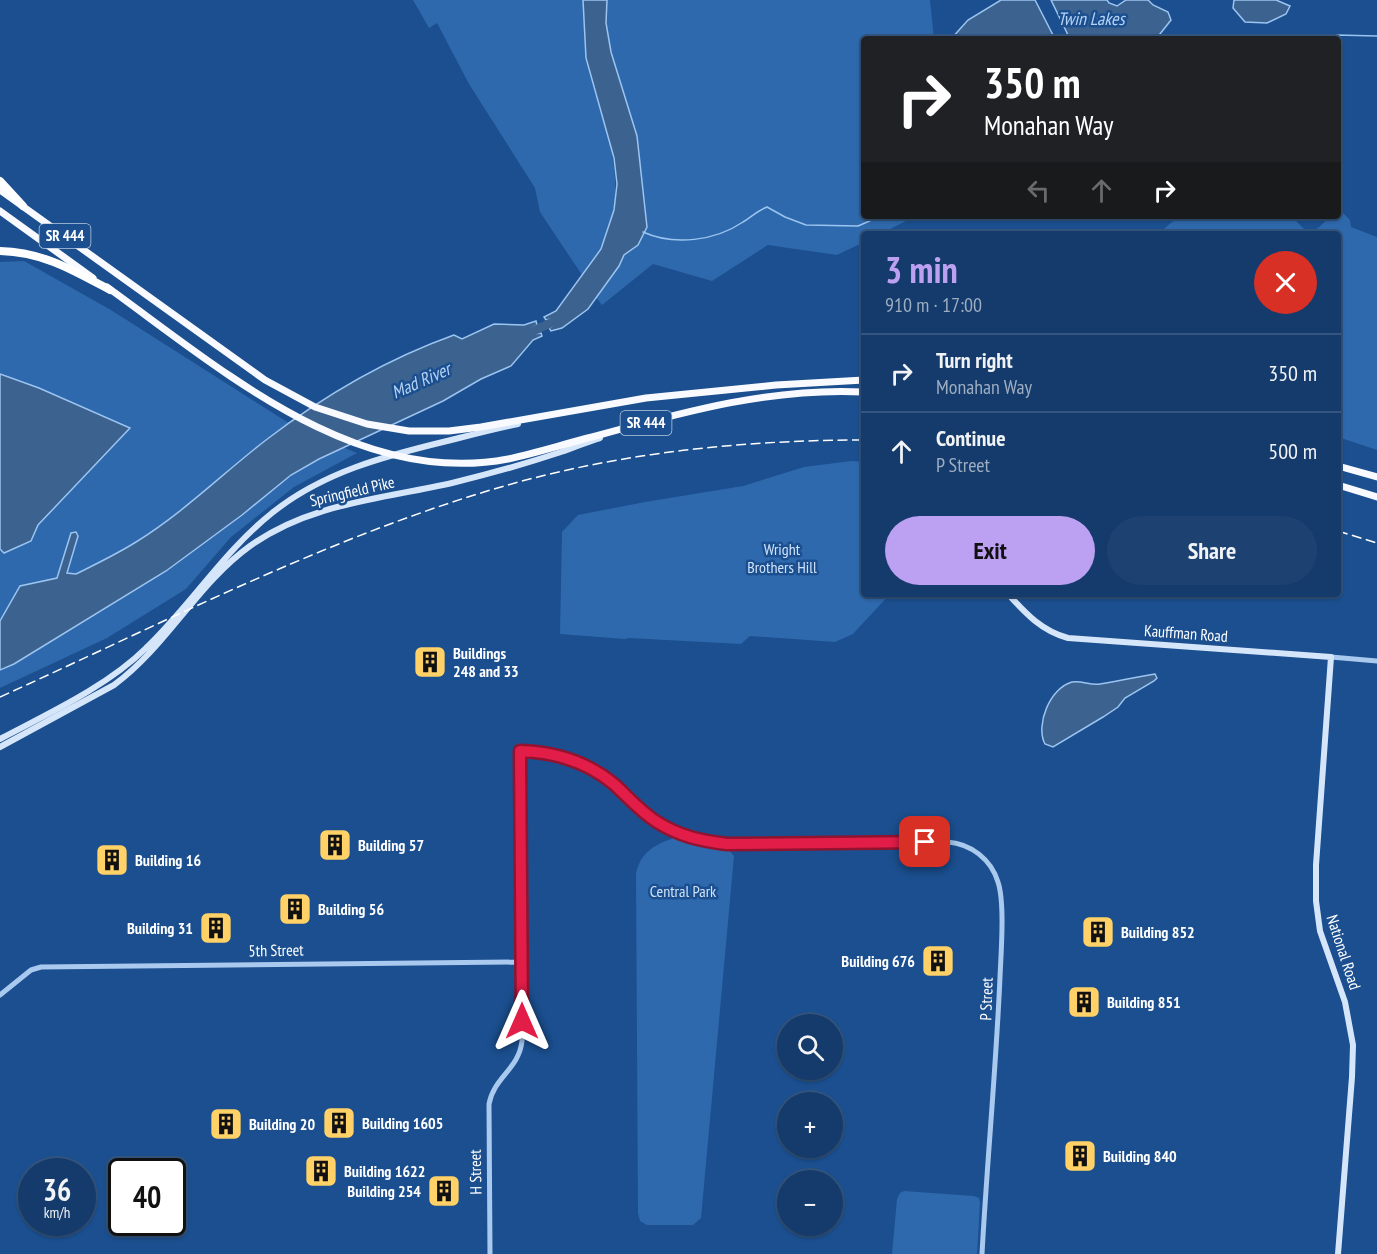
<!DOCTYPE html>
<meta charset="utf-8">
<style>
:root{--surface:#143b6b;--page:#1d4271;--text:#f1f3f6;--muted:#9dadc1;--line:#33557e;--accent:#bca0f2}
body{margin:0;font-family:"PT Sans Narrow",sans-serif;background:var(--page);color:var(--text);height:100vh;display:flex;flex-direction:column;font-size:22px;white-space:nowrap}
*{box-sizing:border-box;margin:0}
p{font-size:20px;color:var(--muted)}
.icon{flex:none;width:33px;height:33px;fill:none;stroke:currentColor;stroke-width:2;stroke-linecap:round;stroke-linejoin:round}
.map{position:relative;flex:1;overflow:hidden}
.drawer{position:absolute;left:861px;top:231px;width:480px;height:366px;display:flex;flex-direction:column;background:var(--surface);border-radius:6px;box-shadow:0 2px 4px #0004,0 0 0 2px var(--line)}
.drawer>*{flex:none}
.banner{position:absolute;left:861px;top:36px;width:480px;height:183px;border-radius:6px;box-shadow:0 2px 4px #0004,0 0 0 2px var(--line);background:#202124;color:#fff;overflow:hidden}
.controls{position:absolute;left:777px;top:1014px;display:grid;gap:12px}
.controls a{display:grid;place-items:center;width:66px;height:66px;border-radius:50%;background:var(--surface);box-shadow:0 2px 4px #0004,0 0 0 2px var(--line);font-size:30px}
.speed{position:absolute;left:18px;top:1158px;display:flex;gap:12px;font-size:30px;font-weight:700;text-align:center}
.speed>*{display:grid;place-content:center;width:78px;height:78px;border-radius:50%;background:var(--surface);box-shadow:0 2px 4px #0004,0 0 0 2px var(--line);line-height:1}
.speed small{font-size:15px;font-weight:400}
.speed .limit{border:3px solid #111;border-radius:9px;background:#fff;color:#111}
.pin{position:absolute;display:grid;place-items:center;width:51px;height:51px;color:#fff;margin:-26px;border-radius:12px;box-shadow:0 3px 9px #0006}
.me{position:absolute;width:66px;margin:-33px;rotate:0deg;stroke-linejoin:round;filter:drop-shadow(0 0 4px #0008)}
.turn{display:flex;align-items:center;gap:21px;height:126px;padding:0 24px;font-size:27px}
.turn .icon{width:78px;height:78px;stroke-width:2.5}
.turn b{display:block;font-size:42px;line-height:51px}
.lanes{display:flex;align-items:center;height:57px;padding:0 24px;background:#0003;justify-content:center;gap:30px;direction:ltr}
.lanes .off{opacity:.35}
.round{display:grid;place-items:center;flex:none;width:63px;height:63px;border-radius:32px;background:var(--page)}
.head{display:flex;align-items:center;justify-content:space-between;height:102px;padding:0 24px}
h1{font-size:36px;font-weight:600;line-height:45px;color:var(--accent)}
.cta{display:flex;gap:12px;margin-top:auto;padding:12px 24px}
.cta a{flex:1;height:69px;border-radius:36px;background:var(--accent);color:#111;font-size:24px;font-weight:600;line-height:69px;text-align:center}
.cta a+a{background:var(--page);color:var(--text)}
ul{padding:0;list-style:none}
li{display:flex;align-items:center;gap:18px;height:78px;padding:0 24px;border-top:2px solid var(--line)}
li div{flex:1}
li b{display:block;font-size:22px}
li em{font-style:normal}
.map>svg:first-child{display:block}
.green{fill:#2e69ad}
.water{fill:#3c6290;stroke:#9cc4f0;stroke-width:1.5}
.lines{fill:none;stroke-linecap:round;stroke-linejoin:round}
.stream{stroke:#9cc4f0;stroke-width:1.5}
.river{stroke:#3c6290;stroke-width:9}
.tertiary{stroke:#a9c9ee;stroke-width:5}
.secondary{stroke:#d6e6fa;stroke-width:6}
.trunk{stroke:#f8faff;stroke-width:7}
.motorway{stroke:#fff;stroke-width:8}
.rail{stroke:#fff;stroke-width:1.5;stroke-dasharray:10 4.5;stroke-linecap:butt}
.route-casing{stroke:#92132f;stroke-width:15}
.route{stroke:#e11d48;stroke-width:10}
.labels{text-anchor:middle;stroke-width:5;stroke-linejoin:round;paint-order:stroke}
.shield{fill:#1b4f8f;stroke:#bbcadd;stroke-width:1.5}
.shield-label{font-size:15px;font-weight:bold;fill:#fff}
.street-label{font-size:16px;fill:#fff;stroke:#1b4f8f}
.park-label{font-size:16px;fill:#cfe3fa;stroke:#1b4f8f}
.poi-label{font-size:16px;font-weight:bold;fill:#fff;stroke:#1b4f8f;text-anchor:start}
.water-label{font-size:18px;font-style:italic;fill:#b5d3f5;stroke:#1b4f8f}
</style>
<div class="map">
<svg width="1377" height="1254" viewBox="0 0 1377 1254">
<rect width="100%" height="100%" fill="#1b4f8f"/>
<path class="green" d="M 413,0 L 583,0 C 589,18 582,40 587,60 C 602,126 634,181 601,249 C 596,258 588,267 582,275 L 540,212 L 535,188 L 469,84 L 437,23 L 429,28 Z
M 607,0 L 930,0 L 934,39 L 864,39 L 864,216 L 916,216 L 880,234 L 864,234 L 864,242 L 837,255 L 768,245 L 712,281 L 653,264 L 602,305 L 596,297 L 619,266 L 624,255 L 638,245 L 647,226 L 637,136 L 611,52 L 606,23 Z
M 1338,212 L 1343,213 L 1350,220 L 1351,227 L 1377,237 L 1377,450 L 1338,437 L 1338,234 L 1158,234 L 1179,216 L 1291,216 L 1307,232 L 1318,228 L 1331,216 L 1338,216 Z
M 24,261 L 111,310 L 295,427 L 357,453 L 294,487 L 231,537 L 186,589 L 107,638 L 0,688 L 0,262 Z
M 851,461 L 864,462 L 864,594 L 890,594 L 853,634 L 835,642 L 750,636 L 741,644 L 629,638 L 625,639 L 560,634 L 562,532 L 578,515 L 645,502 L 743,486 L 804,467 Z
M 674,838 L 698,845 L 728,849 L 734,856 L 701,1218 L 693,1225 L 647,1225 L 640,1221 L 638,1213 L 636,874 C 640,853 655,844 674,838 Z
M 904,1191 L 974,1196 L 979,1198 L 980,1203 L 977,1254 L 892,1254 L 897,1199 L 900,1193 Z"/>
<path class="water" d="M 583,0 L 607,0 L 606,23 L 611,52 L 637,136 L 647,227 L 638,245 L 624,255 L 619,266 L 588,309 L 562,328 L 551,331 L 549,328 L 554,325 L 549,326 L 547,323 L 551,319 L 546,320 L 544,317 L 556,311 L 601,249 L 614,210 L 617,184 L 614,158 L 586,58 Z
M 1001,0 L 1035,0 L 1055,39 L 951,39 L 968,20 Z
M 1051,0 L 1107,0 L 1109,3 L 1117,6 L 1126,0 L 1148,0 L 1153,5 L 1168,12 L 1171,20 L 1156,39 L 1070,39 Z
M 1234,0 L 1276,0 L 1290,6 L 1286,14 L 1267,23 L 1245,22 L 1233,8 Z
M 536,321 L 537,325 L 532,328 L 538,327 L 540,330 L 534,334 L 541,333 L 542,336 L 533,340 L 511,366 L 481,379 L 443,401 L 319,459 L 291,475 L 242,515 L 166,571 L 14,664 L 0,670 L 0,621 L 20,586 L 57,578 L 71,533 L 76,532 L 78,536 L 67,573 L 76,574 C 96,564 117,554 136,542 C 183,513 222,474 266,440 C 322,397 387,359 454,335 L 462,339 L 494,324 L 524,325 Z
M 0,374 L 39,388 L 130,428 L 38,525 L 31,541 L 4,553 L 0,549 Z
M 1155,674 L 1157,678 L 1154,681 L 1125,698 L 1118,707 L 1103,717 L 1053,747 L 1045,744 C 1035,725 1050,688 1072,682 C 1081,680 1091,686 1100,684 C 1118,681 1136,677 1155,674 Z"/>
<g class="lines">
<path class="stream" d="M 1306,39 L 1336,35 L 1377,36
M 643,232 C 674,246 715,241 743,222 C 753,216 755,212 767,207 L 785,217 L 806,225 L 858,226 L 881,216"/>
<path class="river" d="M 529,333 L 557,320"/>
<path class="tertiary" d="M 1331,657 L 1377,661
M 0,995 L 31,970 L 41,967 L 522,962
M 490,1254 L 489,1104 C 494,1077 519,1069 522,1041 L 521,751 C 555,752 588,762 615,786 C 629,798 641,812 657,822 C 679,836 702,841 727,844 L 948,842 C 971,844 991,859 998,882 C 1005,903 1001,953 1000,977 C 996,1069 987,1162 982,1254"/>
<path class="secondary" d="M 1008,594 C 1026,614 1042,631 1068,638 L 1331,657 L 1316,865 L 1316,901 L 1320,931 L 1345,1002 L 1353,1045 L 1352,1077 L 1338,1254
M 0,739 C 47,714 108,686 146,648 C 191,605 223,552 272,513 C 323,472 385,456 447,441 C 471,435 494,429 518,424
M 0,747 L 114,685 C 167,646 197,584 250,546 C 310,503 382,499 452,483 C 489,474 525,464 561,452 C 574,448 586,442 600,438"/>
<path class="trunk" d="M 0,190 L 265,380 L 315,407 L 367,424 L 409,431 L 449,431 L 481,427 L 646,398 L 776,385 L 864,380
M 0,211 L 93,278
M 107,287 C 221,369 356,488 508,459 C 536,453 564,444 592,437 C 680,413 771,387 864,392
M 1338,466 L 1377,477
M 1338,485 L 1377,497"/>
<path class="motorway" d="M 0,181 L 23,206
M 0,251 C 43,252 73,270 110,290"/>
<path class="rail" d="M 1338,531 L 1377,543
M 0,697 C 159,625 317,543 484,492 C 607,454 736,440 864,440"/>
</g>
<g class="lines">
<g class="route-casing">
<path id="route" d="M 522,1021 L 520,751 C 555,752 588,762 615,785 C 629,798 641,812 657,822 C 679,836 701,841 727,844 L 925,842"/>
</g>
<use href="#route" class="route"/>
</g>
<defs>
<g id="building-square" transform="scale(1.725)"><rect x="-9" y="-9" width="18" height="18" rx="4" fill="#ffd166" stroke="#1b4f8f"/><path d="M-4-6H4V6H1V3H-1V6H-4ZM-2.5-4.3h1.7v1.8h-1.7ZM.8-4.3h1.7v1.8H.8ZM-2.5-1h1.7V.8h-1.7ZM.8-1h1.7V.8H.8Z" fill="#111"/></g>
</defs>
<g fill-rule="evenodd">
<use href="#building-square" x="430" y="662"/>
<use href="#building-square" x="335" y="845"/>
<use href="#building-square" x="112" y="860"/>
<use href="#building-square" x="295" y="909"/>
<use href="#building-square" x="216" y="928"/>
<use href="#building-square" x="1098" y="932"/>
<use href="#building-square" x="938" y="961"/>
<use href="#building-square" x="1084" y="1002"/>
<use href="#building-square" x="339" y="1123"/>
<use href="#building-square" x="226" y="1124"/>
<use href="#building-square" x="1080" y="1156"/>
<use href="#building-square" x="321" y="1171"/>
<use href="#building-square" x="444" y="1191"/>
</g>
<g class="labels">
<g class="shield">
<rect x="39.5" y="224" width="51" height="24" rx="4.5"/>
<rect x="620.5" y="411" width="51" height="24" rx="4.5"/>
</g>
<g class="shield-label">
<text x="65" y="241">SR 444</text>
<text x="646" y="428">SR 444</text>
</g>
<g class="street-label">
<text transform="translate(352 491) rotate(-13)" y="6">Springfield Pike</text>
<text transform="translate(1186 633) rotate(4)" y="6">Kauffman Road</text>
<text transform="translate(276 950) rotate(-1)" y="6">5th Street</text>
<text transform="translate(1344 952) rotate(72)" y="6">National Road</text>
<text transform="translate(986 999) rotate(-88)" y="6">P Street</text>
<text transform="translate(475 1172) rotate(-91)" y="6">H Street</text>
</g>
<g class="park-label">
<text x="782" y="555">Wright<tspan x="782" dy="18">Brothers Hill</tspan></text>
<text x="683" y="897">Central Park</text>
</g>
<g class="poi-label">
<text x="453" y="659">Buildings<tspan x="453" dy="18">248 and 33</tspan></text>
<text x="358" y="851">Building 57</text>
<text x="135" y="866">Building 16</text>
<text x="318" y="915">Building 56</text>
<text x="193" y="934" text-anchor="end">Building 31</text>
<text x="1121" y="938">Building 852</text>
<text x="915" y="967" text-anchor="end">Building 676</text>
<text x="1107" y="1008">Building 851</text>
<text x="362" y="1129">Building 1605</text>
<text x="249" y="1130">Building 20</text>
<text x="1103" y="1162">Building 840</text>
<text x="344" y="1177">Building 1622</text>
<text x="421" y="1197" text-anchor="end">Building 254</text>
</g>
<g class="water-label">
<text x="1091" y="25">Twin Lakes</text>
<text transform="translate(421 381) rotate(-24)" y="6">Mad River</text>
</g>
</g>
</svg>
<div class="controls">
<a><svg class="icon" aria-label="search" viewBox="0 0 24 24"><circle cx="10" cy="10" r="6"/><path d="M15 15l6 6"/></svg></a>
<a>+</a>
<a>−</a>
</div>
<div class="speed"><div>36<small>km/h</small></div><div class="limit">40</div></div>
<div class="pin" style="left:925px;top:842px;background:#d93025"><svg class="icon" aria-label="arrive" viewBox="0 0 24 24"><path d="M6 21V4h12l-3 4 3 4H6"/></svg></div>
<svg class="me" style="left:522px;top:1021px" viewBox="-20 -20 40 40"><path d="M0-17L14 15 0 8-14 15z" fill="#e11d48" stroke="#fff" stroke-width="4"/></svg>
<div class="banner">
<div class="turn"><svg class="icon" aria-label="right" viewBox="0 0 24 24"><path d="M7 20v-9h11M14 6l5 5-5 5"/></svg><div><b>350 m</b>Monahan Way</div></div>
<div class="lanes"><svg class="icon off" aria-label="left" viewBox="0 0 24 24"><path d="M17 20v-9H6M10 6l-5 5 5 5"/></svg><svg class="icon off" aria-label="ahead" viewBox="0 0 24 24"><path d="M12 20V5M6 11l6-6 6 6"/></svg><svg class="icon" aria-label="right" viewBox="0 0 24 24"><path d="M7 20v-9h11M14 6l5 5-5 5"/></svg></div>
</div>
<section class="drawer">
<div class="head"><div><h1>3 min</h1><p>910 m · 17:00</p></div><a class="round" style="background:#d93025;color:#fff"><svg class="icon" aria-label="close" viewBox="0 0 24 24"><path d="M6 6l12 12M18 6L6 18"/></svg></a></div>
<ul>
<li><svg class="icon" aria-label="right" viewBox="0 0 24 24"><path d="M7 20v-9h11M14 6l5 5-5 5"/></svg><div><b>Turn right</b><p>Monahan Way</p></div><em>350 m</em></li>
<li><svg class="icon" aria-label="ahead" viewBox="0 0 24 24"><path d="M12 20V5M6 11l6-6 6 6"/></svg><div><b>Continue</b><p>P Street</p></div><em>500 m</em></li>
</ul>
<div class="cta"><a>Exit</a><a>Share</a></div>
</section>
</div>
